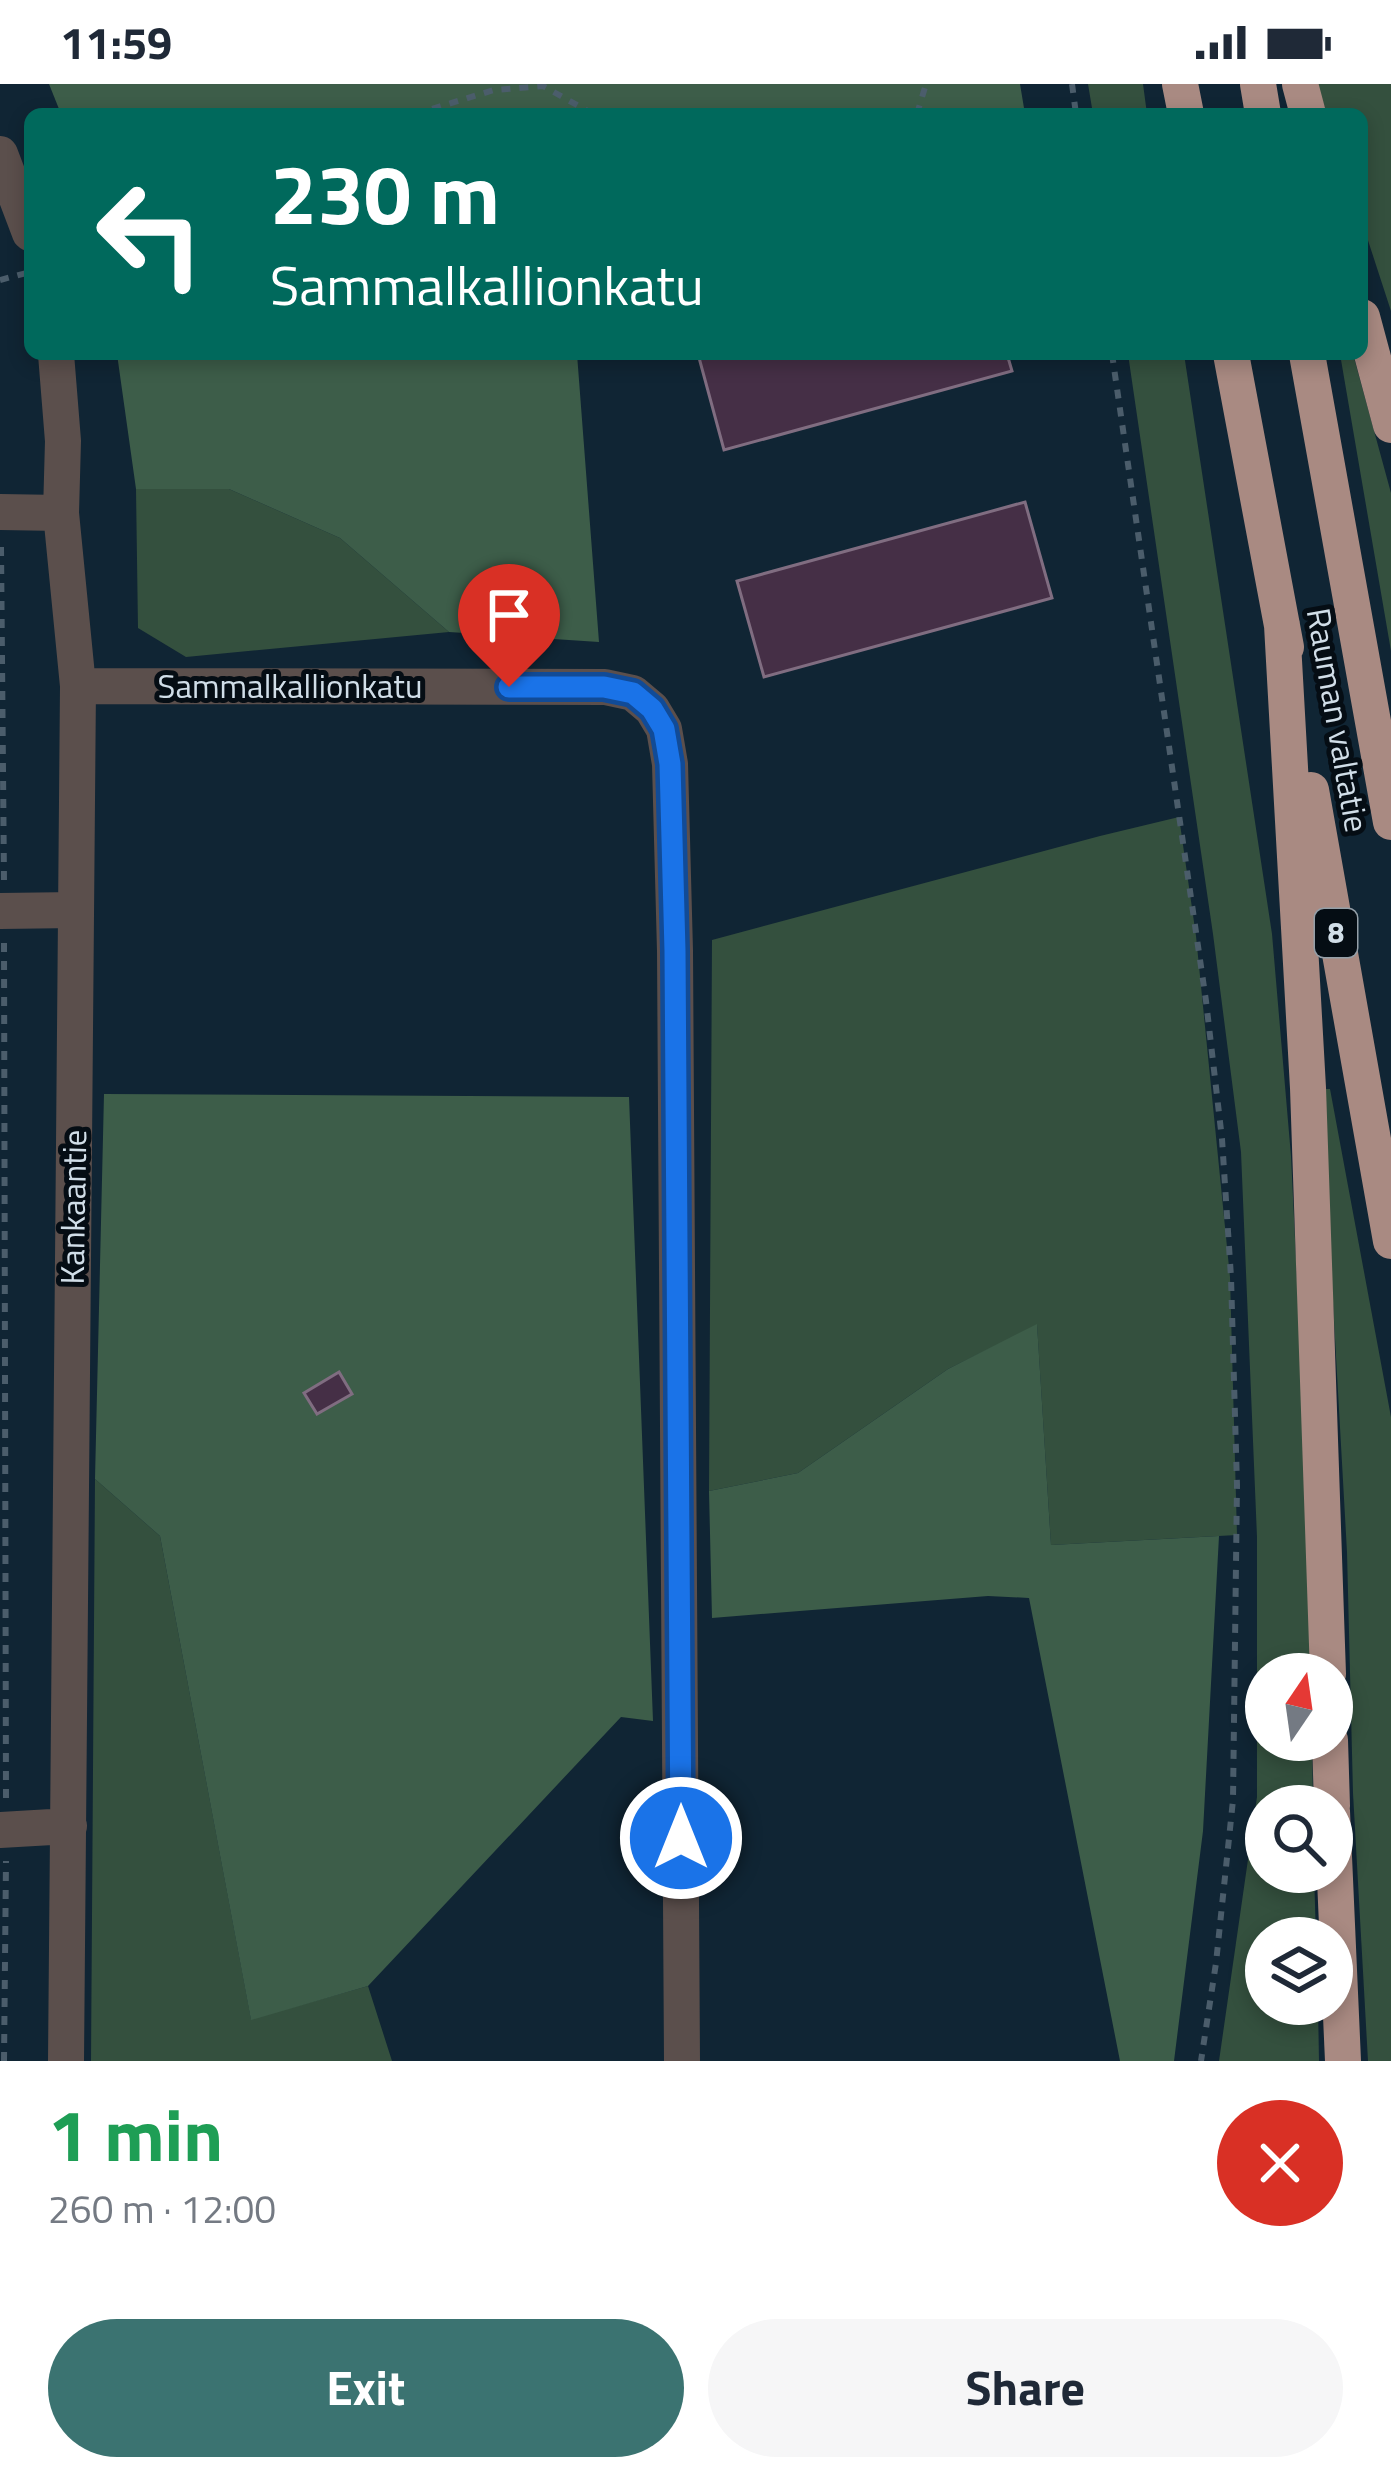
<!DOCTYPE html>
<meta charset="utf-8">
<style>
:root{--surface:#fff;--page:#f6f6f7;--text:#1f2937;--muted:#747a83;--accent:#3b7371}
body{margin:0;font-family:"Titillium Web",sans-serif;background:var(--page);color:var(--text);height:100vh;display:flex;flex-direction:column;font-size:45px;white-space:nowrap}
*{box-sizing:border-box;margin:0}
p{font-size:39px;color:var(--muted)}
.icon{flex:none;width:66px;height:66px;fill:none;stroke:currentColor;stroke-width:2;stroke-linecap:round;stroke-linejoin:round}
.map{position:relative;height:1977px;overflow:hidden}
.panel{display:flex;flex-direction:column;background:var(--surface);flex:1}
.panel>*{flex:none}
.guide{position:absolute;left:24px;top:24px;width:1344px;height:252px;border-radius:18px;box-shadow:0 6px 18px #0003;background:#00695c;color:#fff;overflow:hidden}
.needle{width:78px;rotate:13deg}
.controls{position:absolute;left:1245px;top:1569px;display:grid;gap:24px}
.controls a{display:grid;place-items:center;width:108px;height:108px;border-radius:50%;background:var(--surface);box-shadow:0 6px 18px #0003;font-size:60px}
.pin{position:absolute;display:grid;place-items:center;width:102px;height:102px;color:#fff;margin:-123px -51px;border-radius:50% 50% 50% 0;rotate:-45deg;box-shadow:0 0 12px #0007}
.pin .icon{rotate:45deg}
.me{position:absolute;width:132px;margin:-66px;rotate:0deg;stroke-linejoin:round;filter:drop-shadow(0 0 9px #0008)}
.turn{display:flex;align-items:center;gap:42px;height:252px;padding:0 48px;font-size:54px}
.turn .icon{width:156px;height:156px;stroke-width:2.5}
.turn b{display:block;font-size:84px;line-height:102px}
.round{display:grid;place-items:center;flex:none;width:126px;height:126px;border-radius:63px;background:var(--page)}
.overview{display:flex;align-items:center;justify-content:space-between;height:204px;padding:0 48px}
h1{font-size:72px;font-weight:700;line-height:90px;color:#1e9e55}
.primary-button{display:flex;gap:24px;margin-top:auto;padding:24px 48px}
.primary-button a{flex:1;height:138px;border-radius:72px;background:var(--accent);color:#fff;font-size:48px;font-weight:700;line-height:138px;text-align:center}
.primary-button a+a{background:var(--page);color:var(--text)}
.status{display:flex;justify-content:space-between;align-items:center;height:84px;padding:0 60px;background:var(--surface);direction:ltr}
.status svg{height:33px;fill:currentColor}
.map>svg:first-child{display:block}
.green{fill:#34503e}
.forest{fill:#3d5d49}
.building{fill:#452f46;stroke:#806d81;stroke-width:3}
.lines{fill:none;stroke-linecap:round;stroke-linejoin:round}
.path{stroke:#4b5d6b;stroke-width:6;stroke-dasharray:9 9;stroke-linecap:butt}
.minor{stroke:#5b4f4c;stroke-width:36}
.highway{stroke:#a98a82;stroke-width:36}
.route-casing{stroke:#114b97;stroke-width:30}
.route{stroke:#1a73e8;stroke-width:21}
.labels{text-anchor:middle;stroke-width:10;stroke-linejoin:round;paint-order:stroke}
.shield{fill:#050d14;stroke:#949fa8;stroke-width:3}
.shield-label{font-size:30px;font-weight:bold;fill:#d1dee8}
.street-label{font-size:33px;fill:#d1dee8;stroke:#050d14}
</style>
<div class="status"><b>11:59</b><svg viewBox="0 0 49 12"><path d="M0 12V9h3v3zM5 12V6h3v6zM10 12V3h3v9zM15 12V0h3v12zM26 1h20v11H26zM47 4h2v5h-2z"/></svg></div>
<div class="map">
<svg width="1391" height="1977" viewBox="0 0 1391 1977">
<rect width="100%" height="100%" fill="#102534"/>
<path class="green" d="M 1088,0 L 1143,0 L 1147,30 L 1093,30 Z
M 1317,0 L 1391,0 L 1391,227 L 1362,138 L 1362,30 L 1327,30 Z
M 1128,270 L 1184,270 L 1272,850 L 1291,1072 L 1309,1445 L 1311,1590 L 1266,1590 L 1266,1656 L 1312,1656 L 1313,1722 L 1266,1722 L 1266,1788 L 1314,1788 L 1316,1854 L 1266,1854 L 1266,1920 L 1318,1920 L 1319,1977 L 1219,1977 L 1257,1713 L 1257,1453 L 1241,1068 L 1213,850 Z
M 1340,270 L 1353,270 L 1391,409 L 1391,567 Z
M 136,405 L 229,405 L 340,454 L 449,548 L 186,573 L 138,544 Z
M 1179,733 L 1196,852 L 1230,1193 L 1237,1451 L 1051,1461 L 1037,1241 L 948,1285 L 798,1389 L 709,1407 L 712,856 L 1100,752 Z
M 1321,1005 L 1330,1005 L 1391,1333 L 1391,1977 L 1368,1977 L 1353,1709 L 1347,1468 Z
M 95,1395 L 160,1452 L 251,1935 L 368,1902 L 392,1977 L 91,1977 Z"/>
<path class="forest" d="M 49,0 L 1020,0 L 1025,30 L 61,30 Z
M 117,270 L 577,270 L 599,558 L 449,548 L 340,454 L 229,405 L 136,405 Z
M 104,1010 L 629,1013 L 653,1637 L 621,1633 L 368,1902 L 251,1936 L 160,1452 L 95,1395 Z
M 1037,1240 L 1051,1461 L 1219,1452 L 1203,1747 L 1174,1977 L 1120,1977 L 1029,1514 L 988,1512 L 712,1534 L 709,1407 L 798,1389 L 948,1285 Z"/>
<path class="building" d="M 698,270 L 1007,270 L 1012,287 L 724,366 Z
M 1025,418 L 1052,514 L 764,593 L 737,497 Z
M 339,1288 L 352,1310 L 317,1330 L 304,1309 Z"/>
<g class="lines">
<path class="path" d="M 1072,0 L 1076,30
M 415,30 L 494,6 L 543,2 L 593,30
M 917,30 L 926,0
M 0,196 L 30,188
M 1112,270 L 1206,917 L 1222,1055 L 1231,1193 L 1237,1401 L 1233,1716 L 1216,1879 L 1201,1977
M 1,463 L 4,797
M 4,859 L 6,1715
M 4,1977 L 6,1777"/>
<path class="minor" d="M 0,70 L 30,149
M 56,270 L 63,357 L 61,429 L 78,602 L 66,1977
M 0,428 L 61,429
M 78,602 L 605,603 L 633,609 L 652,625 L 664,645 L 670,680 L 675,867 L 682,1977
M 0,827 L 76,826
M 0,1746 L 69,1742"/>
<path class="highway" d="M 1180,0 L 1186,30
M 1258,0 L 1263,30
M 1300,0 L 1308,30
M 1362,233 L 1391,341
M 1231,270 L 1286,563
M 1307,270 L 1391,738
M 1282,541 L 1308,1004 L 1328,1590
M 1311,706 L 1391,1157
M 1330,1656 L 1332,1722
M 1332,1727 L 1343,1977"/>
</g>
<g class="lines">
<g class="route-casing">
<path id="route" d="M 509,603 L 604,603 L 633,609 L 652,625 L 664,645 L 670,680 L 675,867 L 681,1754"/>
</g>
<use href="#route" class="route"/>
</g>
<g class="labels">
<rect class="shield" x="1315" y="825" width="42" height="48" rx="9"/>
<g class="shield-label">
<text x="1336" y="859">8</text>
</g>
<g class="street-label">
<text x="290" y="614">Sammalkallionkatu</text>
<text transform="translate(1338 636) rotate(80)" y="12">Rauman valtatie</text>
<text transform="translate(73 1123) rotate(-89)" y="12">Kankaantie</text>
</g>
</g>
</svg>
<div class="controls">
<a><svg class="needle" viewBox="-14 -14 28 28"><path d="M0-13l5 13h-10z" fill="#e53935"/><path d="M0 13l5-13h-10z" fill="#747a83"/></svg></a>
<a><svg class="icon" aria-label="search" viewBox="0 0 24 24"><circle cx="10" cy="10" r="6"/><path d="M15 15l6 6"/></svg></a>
<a><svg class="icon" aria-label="layers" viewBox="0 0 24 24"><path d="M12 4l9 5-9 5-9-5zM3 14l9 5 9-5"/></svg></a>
</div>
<div class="pin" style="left:509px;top:603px;background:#d93025"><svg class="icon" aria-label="arrive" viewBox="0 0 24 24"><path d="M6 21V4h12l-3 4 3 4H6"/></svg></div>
<svg class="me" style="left:681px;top:1754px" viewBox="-20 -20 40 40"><circle r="17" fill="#1a73e8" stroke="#fff" stroke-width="3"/><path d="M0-11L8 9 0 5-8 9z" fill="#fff"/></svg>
<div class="guide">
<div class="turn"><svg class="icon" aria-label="left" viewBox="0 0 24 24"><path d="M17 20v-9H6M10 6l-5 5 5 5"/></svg><div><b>230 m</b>Sammalkallionkatu</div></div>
</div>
</div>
<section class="panel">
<div class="overview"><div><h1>1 min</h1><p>260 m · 12:00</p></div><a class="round" style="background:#d93025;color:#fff"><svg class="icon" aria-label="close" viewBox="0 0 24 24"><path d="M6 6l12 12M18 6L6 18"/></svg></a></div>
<div class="primary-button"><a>Exit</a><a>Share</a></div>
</section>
